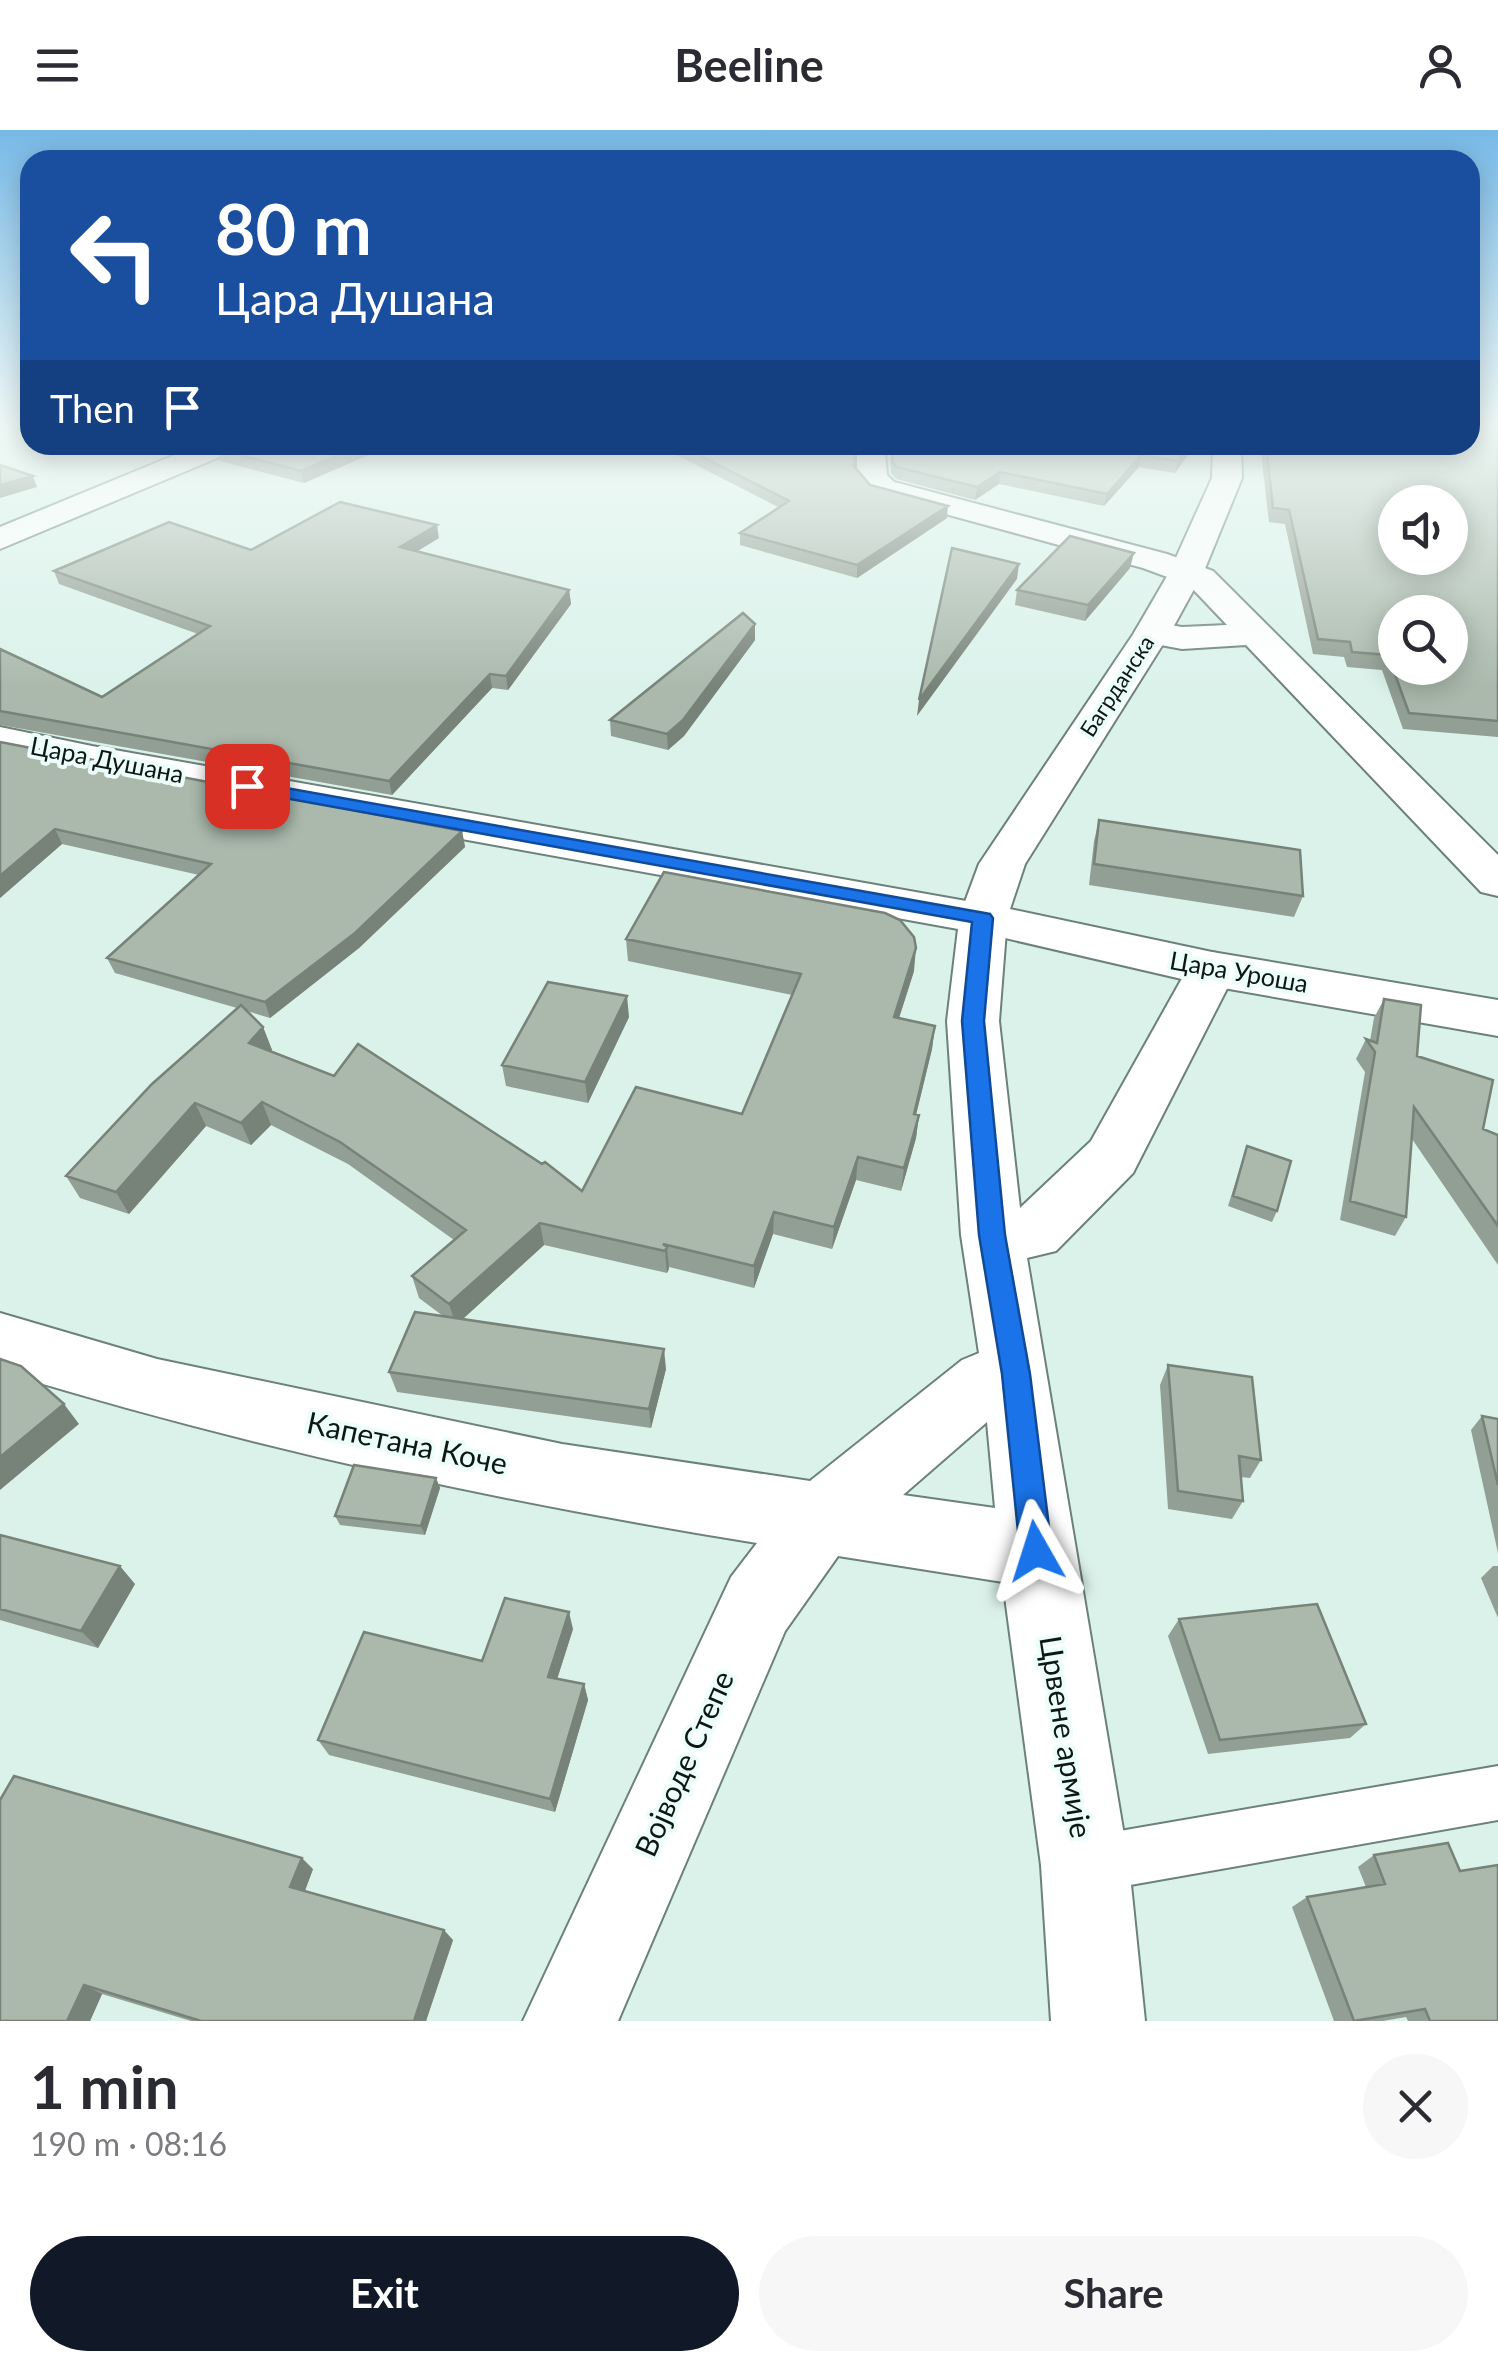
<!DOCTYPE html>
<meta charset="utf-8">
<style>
:root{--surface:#fff;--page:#f7f7f7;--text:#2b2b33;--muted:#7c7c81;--accent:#111827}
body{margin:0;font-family:Lato,sans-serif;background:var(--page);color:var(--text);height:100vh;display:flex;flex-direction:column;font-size:38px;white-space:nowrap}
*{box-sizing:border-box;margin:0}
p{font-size:32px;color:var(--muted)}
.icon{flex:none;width:55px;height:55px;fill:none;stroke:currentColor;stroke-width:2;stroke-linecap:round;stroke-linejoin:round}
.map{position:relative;height:1891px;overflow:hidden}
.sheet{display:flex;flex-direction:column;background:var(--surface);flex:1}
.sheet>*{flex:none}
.top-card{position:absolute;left:20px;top:20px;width:1460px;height:305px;border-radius:30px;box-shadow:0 5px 25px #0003;background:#1a4fa0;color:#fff;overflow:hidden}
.tools{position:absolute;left:1378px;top:355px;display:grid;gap:20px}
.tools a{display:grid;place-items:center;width:90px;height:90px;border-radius:50%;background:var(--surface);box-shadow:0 5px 25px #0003;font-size:50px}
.pin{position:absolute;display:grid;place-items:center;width:85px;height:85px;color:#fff;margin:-42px;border-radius:20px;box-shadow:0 5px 15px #0006}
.me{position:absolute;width:110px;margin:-55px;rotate:354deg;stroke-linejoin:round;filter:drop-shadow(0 0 8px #0008)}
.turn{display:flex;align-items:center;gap:35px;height:210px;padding:0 30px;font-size:45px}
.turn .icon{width:130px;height:130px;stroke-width:2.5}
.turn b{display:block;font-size:70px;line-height:85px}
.then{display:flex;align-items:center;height:95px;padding:0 30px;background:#0003;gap:20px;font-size:38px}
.round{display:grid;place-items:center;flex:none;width:105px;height:105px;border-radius:52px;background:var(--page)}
.head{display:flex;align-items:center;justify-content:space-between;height:170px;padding:0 30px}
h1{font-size:60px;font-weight:700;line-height:75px}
.button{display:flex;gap:20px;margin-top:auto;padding:20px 30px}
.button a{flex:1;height:115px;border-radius:60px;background:var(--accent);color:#fff;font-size:40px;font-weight:700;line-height:115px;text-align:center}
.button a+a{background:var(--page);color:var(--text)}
header{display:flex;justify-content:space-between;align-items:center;height:130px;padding:0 30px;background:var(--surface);font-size:45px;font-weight:700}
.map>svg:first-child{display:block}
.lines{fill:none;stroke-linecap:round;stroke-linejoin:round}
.service-casing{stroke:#6c817b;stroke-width:4}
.minor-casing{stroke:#6c817b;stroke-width:4}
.tertiary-casing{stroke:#6c817b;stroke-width:4}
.service{fill:#fff;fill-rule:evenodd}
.minor{fill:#fff;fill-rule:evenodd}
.tertiary{fill:#fff;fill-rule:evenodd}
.wall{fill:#929f94}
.shaded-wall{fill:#778278}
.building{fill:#aab9ac;stroke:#778278;stroke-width:2.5;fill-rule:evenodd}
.route{fill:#1a73e8;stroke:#114b97;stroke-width:2.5}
.labels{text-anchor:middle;stroke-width:8;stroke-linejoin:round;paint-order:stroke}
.far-street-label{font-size:22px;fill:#0f1715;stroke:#ecfef9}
.street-label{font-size:25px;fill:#0f1715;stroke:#ecfef9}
.near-street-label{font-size:30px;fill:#0f1715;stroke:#ecfef9}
</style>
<header><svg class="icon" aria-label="menu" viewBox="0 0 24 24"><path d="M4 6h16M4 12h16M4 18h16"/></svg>Beeline<svg class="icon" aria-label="person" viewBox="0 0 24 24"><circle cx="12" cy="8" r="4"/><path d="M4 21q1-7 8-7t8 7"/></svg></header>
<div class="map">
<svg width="1498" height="1891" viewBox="0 0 1498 1891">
<rect width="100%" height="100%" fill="#dbf2eb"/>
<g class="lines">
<g class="service-casing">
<path id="service" d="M 1498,1636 L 1498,1690 L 1085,1763 L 1065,1755 L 1057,1735 L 1065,1715 L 1085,1707 Z"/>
</g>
<g class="minor-casing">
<path id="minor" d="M 199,315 L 238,315 L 234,321 L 0,419 L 0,397 Z
M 861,315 L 889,315 L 885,324 L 887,345 L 894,352 L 1167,424 L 1213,441 L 1498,725 L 1498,766 L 1481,762 L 1246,515 L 1182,519 L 1139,511 L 1134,503 L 1139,495 L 1152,492 L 1182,497 L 1227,495 L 1189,455 L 1143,438 L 872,364 L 857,348 L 857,324 Z
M 0,597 L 92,616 L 1000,777 L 1007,788 L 999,891 L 1020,1078 L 1091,1011 L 1194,827 L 1212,822 L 1230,827 L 1237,839 L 1133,1043 L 1056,1121 L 1027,1128 L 1129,1735 L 1145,1891 L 1051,1891 L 1041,1735 L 1003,1452 L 838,1426 L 785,1501 L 618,1891 L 523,1891 L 731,1447 L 757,1413 C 501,1372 247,1317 0,1241 L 0,1183 L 157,1229 L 562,1314 L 810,1351 L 962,1230 L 979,1223 L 961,1105 L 947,891 L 958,799 L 92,642 L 0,621 ZM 987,1292 L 995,1378 L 903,1365 Z"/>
</g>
<g class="tertiary-casing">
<path id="tertiary" d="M 1213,315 L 1241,315 L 1242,348 L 1204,441 L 1170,503 L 1025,734 L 1010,779 L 1212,822 L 1498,870 L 1498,906 L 1212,856 L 966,799 L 959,788 L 979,734 L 1134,503 L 1170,441 L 1212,348 Z"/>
</g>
<use href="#service" class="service"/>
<use href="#minor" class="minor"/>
<use href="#tertiary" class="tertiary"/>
</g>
<path class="wall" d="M 1498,293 L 1498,607 L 1403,599 L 1382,540 L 1347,537 L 1344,527 L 1313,524 L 1285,394 L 1269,392 L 1260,315 L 1470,315 Z
M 161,315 L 190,315 L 178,320 Z
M 391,315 L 304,353 L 220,331 L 217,319 Z
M 657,315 L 859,315 L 854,323 L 854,336 L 870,355 L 947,388 L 857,448 L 740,415 L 740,403 L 778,377 Z
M 891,315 L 1195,315 L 1175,343 L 1139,337 L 1104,376 L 999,354 L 975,370 L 896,349 L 891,343 Z
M 439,408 L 417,421 L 569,460 L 571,474 L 508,560 L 492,558 L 392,665 L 0,595 L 0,519 L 102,567 L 198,504 L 59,454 L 54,441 L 251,420 Z
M 1130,438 L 1085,491 L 1015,475 L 1017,460 Z
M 755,494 L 755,510 L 684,606 L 668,620 L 611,606 L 610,590 Z
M 0,612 L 462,701 L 465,717 L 359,818 L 270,888 L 247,881 L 263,897 L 272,920 L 271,921 L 582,1061 L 742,984 L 792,865 L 628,831 L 626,809 L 914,841 L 899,888 L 935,896 L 932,919 L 916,984 L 919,985 L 916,1008 L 901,1061 L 856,1050 L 832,1119 L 773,1104 L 754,1158 L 669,1137 L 667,1143 L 544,1115 L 463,1189 L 666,1239 L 651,1298 L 397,1262 L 389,1242 L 443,1186 L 419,1168 L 412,1146 L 454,1110 L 348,1034 L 271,995 L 251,1015 L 206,996 L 129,1084 L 80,1068 L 66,1046 L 237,878 L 115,843 L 107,828 L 199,745 L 62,714 L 0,768 Z
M 1099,690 L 1303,766 L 1294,787 L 1089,755 L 1094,711 Z
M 1384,869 L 1417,926 L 1483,999 L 1498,1005 L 1498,1135 L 1412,1009 L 1406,1087 L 1395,1106 L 1340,1090 L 1365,942 L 1356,929 L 1366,909 L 1370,911 L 1374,888 Z
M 629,887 L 588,973 L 506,956 L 502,935 Z
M 1247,1016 L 1277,1081 L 1272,1092 L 1228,1076 Z
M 1168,1235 L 1261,1330 L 1250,1348 L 1241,1347 L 1243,1371 L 1232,1389 L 1168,1379 L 1160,1255 Z
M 1482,1286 L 1498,1289 L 1498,1423 L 1471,1300 Z
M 436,1348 L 440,1358 L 425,1405 L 340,1395 L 335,1386 Z
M 0,1405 L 135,1454 L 98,1518 L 0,1490 Z
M 1493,1436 L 1498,1436 L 1498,1488 L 1481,1448 Z
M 1179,1489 L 1366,1594 L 1350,1608 L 1208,1624 L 1168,1506 Z
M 573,1499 L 557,1549 L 584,1554 L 588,1570 L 555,1682 L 329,1625 L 318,1610 L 482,1531 Z
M 1374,1725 L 1498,1891 L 1408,1891 L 1406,1887 L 1383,1891 L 1334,1891 L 1292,1777 L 1307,1767 L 1366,1757 L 1358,1737 Z
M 313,1739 L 305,1761 L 453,1810 L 426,1891 L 191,1891 L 102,1864 L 90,1891 L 0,1891 Z"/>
<path class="shaded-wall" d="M 362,315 L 391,315 L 304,353 L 301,341 Z
M 1189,315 L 1195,315 L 1175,343 L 1178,331 Z
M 1141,325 L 1139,337 L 1104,376 L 1107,364 Z
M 1000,342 L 999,354 L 975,370 L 977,357 Z
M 33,346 L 37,357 L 0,368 L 0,355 Z
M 948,376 L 947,388 L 857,448 L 857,435 Z
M 437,395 L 439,408 L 403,430 L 400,417 Z
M 1134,423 L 1130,438 L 1085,491 L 1088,475 Z
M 1019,434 L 1017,449 L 917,586 L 919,570 Z
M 569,460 L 571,474 L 508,560 L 506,546 Z
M 755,494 L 755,510 L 684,606 L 668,620 L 667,604 Z
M 490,544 L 492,558 L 392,665 L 389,651 Z
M 55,699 L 62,714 L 0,768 L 0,746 Z
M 462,701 L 465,717 L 359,818 L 270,888 L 265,872 Z
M 916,818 L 914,841 L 892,910 L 894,887 Z
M 627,866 L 629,887 L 588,973 L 585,952 Z
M 935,896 L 932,919 L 911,1006 L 914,984 Z
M 263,897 L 272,920 L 258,935 L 249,913 Z
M 262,972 L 271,995 L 251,1015 L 241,993 Z
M 195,973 L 206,996 L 129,1084 L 116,1062 Z
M 919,985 L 916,1008 L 901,1061 L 904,1038 Z
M 858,1027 L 856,1050 L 832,1119 L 834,1097 Z
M 774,1082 L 773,1104 L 754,1158 L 754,1136 Z
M 540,1093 L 544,1115 L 456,1195 L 449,1174 Z
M 667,1117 L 669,1139 L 667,1143 L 665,1121 Z
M 664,1219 L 666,1239 L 651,1298 L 649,1279 Z
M 64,1274 L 79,1294 L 0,1360 L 0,1327 Z
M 436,1348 L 440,1358 L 425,1405 L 421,1396 Z
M 120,1436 L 135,1454 L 98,1518 L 81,1501 Z
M 569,1482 L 573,1499 L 553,1562 L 548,1547 Z
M 584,1554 L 588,1570 L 555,1682 L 550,1669 Z
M 302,1728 L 313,1739 L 302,1768 L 290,1757 Z
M 444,1800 L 453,1810 L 426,1891 L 414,1891 Z
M 84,1855 L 102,1864 L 90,1891 L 67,1891 Z"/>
<path class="building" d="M 1470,293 L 1498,293 L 1498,591 L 1409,583 L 1388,525 L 1352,522 L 1350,512 L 1318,509 L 1289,380 L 1273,378 L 1266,315 L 1470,315 ZM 1395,372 L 1450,372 L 1450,428 L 1395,428 ZM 1395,482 L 1450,482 L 1450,538 L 1395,538 Z
M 226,315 L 362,315 L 301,341 L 217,319 Z
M 679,315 L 854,315 L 854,336 L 870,355 L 948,376 L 857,435 L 740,403 L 789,371 Z
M 892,315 L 1189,315 L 1178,331 L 1141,325 L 1107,364 L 1000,342 L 977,357 L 897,337 L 892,332 Z
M 0,335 L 33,346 L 0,355 Z
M 340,372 L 437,395 L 400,417 L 569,460 L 506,546 L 490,544 L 389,651 L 0,581 L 0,519 L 102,567 L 210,496 L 54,441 L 169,392 L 251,420 Z
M 1070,406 L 1134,423 L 1088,475 L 1017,460 Z
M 952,418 L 1019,434 L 919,570 Z
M 743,483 L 755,494 L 683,590 L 667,604 L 610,590 Z
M 0,612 L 462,701 L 355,803 L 265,872 L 107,828 L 211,734 L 55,699 L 0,746 Z
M 1099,690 L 1300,720 L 1303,766 L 1094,734 Z
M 664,742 L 885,783 L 900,790 L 914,807 L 916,818 L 894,887 L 935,896 L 914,984 L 919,985 L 904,1038 L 858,1027 L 834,1097 L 774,1082 L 754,1136 L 663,1114 L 667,1117 L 665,1121 L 540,1093 L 449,1174 L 412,1146 L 466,1100 L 340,1012 L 262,972 L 241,993 L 195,973 L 116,1062 L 66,1046 L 152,954 L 241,875 L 263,897 L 249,913 L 334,946 L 358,914 L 542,1034 L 545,1032 L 582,1061 L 636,957 L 742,984 L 801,844 L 626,809 Z
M 548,852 L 627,866 L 585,952 L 502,935 Z
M 1384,869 L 1421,875 L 1417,926 L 1493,950 L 1483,999 L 1498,1005 L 1498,1096 L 1414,977 L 1406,1087 L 1350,1071 L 1375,922 L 1366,909 L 1377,913 Z
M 1247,1016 L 1291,1031 L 1277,1081 L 1233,1066 Z
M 415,1182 L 664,1219 L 649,1279 L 389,1242 Z
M 0,1229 L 21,1236 L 64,1274 L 0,1327 Z
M 1168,1235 L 1252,1247 L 1261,1330 L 1239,1326 L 1243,1371 L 1178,1361 Z
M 1482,1286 L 1498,1289 L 1498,1355 Z
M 354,1335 L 436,1348 L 421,1396 L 335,1386 Z
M 0,1405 L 120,1436 L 81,1501 L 0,1479 Z
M 505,1468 L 569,1482 L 548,1547 L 584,1554 L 550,1669 L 318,1610 L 364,1502 L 482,1531 Z
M 1317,1474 L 1366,1594 L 1220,1610 L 1179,1489 Z
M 14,1646 L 302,1728 L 290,1757 L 444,1800 L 414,1891 L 201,1891 L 84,1855 L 67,1891 L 0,1891 L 0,1670 Z
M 1448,1713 L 1460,1741 L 1498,1735 L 1498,1891 L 1430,1891 L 1425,1879 L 1354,1891 L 1307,1767 L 1385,1754 L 1374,1725 Z"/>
<linearGradient id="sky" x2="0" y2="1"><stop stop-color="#77b9e7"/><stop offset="0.53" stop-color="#eff9f6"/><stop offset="1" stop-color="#eff9f6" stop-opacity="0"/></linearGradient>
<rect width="1498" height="558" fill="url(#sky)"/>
<path class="route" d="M 247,651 L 990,784 L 993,788 L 984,891 L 1005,1105 L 1030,1244 L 1052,1421 L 1047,1432 L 1036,1436 L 1025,1432 L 1020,1421 L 1002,1244 L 979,1105 L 962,891 L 972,792 L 240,660 L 240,653 Z"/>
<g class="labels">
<g class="far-street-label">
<text transform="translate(1117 556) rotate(-57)" y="8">Багрданска</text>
</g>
<g class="street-label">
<text transform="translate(107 630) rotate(11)" y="9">Цара Душана</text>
<text transform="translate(1239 842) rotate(10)" y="9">Цара Уроша</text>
</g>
<g class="near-street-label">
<text transform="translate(407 1314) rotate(12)" y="10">Капетана Коче</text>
<text transform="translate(1065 1607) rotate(81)" y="10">Црвене армије</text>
<text transform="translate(685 1634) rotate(-66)" y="10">Војводе Степе</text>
</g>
</g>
</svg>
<div class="tools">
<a><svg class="icon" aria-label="sound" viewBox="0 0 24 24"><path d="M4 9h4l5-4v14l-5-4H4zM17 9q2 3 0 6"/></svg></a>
<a><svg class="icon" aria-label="search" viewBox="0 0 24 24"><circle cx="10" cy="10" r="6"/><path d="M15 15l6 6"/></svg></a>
</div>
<div class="pin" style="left:247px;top:656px;background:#d93025"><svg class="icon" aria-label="arrive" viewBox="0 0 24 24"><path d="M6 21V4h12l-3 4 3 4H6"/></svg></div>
<svg class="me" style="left:1036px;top:1421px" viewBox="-20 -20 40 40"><path d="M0-17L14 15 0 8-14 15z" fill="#1a73e8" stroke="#fff" stroke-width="4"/></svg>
<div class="top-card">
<div class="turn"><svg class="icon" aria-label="left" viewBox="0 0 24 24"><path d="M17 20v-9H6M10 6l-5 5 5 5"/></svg><div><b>80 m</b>Цара Душана</div></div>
<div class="then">Then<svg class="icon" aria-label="arrive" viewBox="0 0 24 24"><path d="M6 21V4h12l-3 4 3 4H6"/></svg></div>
</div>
</div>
<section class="sheet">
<div class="head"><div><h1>1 min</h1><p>190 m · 08:16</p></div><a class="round"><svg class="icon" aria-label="close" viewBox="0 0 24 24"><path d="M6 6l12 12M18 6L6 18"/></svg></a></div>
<div class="button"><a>Exit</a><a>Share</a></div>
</section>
